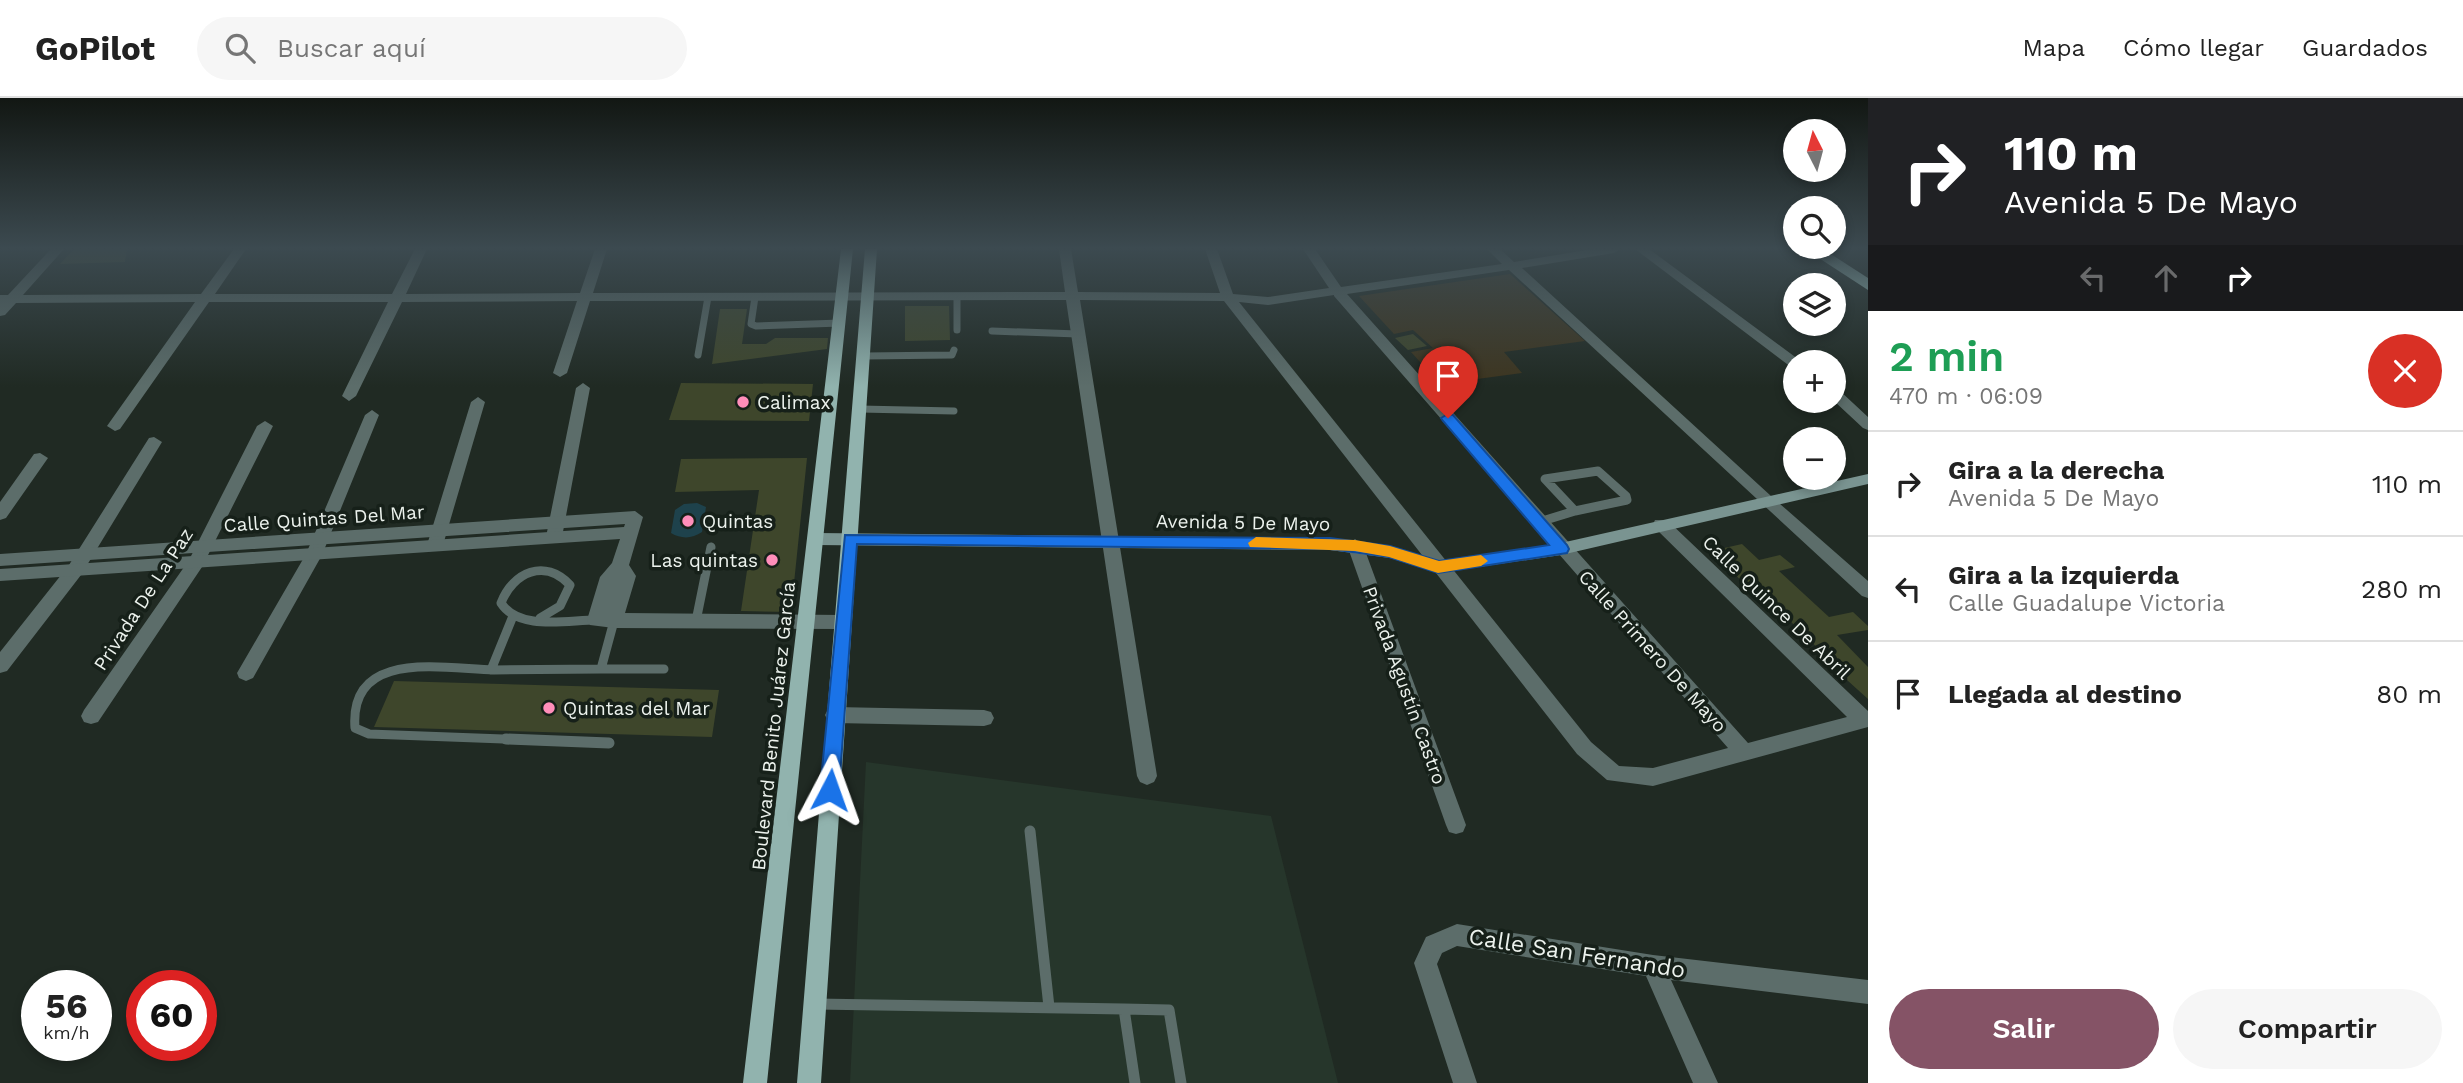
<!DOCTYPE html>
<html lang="es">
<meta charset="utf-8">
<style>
:root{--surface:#fff;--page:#f6f6f6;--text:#222;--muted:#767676;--line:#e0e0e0;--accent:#855366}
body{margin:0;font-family:"Work Sans",sans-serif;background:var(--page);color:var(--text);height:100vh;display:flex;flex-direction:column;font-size:26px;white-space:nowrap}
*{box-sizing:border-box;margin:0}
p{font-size:23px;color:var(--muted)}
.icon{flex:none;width:38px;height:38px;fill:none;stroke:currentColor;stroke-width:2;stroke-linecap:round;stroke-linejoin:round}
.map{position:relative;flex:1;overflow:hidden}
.side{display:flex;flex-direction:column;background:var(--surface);width:595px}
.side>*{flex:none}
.banner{background:#202124;color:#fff;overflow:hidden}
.needle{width:46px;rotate:354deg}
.tools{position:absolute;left:1783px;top:21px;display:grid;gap:14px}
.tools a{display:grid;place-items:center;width:63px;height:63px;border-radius:50%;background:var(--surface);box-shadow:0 4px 10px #0003;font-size:35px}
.speed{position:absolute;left:21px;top:872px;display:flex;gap:14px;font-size:35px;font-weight:700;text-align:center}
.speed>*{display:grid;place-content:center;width:91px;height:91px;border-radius:50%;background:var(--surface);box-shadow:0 4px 10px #0003;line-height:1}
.speed small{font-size:18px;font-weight:400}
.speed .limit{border:10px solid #d22;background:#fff;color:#111}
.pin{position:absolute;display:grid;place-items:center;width:60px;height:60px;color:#fff;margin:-72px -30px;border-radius:50% 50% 50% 0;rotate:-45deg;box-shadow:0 0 7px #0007}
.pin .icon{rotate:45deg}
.me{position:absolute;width:77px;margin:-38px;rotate:4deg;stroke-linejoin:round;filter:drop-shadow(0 0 5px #0008)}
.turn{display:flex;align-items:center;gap:24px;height:147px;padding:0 21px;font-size:32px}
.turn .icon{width:91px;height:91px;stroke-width:2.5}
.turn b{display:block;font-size:49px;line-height:60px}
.lanes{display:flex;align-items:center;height:66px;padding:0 21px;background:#0003;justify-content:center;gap:35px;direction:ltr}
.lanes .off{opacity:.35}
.round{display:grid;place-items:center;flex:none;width:74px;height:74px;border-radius:37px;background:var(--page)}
.summary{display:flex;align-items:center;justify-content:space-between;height:119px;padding:0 21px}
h1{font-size:42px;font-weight:600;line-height:52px;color:#1e9e55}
.button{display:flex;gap:14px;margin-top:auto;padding:14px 21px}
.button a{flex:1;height:80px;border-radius:42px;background:var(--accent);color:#fff;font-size:28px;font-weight:600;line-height:80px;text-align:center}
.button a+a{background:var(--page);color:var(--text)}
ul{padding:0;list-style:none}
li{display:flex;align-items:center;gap:21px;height:105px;padding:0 21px;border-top:2px solid var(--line)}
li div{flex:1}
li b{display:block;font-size:26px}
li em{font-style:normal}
header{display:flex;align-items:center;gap:42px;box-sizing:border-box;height:98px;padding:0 35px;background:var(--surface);border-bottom:2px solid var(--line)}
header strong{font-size:33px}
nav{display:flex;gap:38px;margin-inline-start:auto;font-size:24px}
.search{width:490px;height:63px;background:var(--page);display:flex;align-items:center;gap:18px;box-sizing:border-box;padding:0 24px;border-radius:38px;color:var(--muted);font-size:26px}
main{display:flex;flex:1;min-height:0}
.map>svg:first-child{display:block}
.built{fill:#26362b}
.green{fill:#3d351f}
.water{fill:#1e424c}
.building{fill:#3e462b}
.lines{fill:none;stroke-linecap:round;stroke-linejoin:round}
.service-far2{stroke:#5c6d6a;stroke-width:7}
.service-far1{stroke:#5c6d6a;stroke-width:9}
.service{stroke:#5c6d6a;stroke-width:11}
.minor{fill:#5c6d6a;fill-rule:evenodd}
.tertiary{fill:#5c6d6a;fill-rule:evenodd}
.secondary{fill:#7a9491;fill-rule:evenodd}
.primary{fill:#91b3ae;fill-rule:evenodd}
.motorway{fill:#a5cfc9;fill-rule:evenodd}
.route{fill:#1a73e8;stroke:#114b97;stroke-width:2}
.slow{fill:#f59e0b}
.poi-dot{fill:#ff8eba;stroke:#162019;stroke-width:2.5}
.labels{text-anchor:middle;stroke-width:7;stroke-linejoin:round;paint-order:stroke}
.poi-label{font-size:19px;fill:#ecf2ed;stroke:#162019;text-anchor:start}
.street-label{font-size:19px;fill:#ecf2ed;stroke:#162019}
.near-street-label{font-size:23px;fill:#ecf2ed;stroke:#162019}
</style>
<header>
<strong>GoPilot</strong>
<div class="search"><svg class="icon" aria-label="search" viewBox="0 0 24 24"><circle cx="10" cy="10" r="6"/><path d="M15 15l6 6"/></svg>Buscar aquí</div>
<nav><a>Mapa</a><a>Cómo llegar</a><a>Guardados</a></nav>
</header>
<main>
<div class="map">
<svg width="1868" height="985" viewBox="0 0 1868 985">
<rect width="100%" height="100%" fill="#202a23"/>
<path class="built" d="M 866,664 L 1271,718 L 1338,985 L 850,985 Z"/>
<path class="green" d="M 1510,176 L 1585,243 L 1504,254 L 1522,275 L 1440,286 L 1411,254 L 1433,250 L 1413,232 L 1394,236 L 1359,198 Z"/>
<path class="water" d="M 697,405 L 706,409 L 702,434 C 692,441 681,441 671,435 L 675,412 L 684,406 Z"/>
<path class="building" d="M 127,151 L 125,164 L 60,166 L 73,152 Z
M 905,208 L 949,208 L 950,242 L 905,243 Z
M 720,211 L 747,211 L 742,246 L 766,246 L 775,240 L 828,240 L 827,251 L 712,266 Z
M 1413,236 L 1427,248 L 1408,252 L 1395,240 Z
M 681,285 L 813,286 L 809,323 L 669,322 Z
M 807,360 L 791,514 L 741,513 L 759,392 L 675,394 L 681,361 Z
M 1742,446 L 1759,462 L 1780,457 L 1795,469 L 1779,473 L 1829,519 L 1853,514 L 1868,528 L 1868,532 L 1837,537 L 1868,569 L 1868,601 L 1837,573 L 1840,572 L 1787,520 L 1782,520 L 1769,507 L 1766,507 L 1711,453 Z
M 394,583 L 719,592 L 712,639 L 374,629 Z"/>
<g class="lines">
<path class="service-far2" d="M 755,199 L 751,226 L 756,228 L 840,225
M 957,199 L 957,232
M 992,233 L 1078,236
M 698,257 L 708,199
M 864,258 L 952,257 L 954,252
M 860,311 L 954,313"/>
<path class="service-far1" d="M 1598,373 L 1626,398 L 1627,402 L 1575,413 L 1545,381 Z
M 1539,424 L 1575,413
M 540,520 L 560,508 L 570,487 C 545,460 513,474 501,505 C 519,533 567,522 596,522
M 696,523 L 711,449
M 601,571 L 664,571
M 491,572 L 513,518
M 553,643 L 369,636 L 355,630 C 349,550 444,571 494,572 C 529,572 565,571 601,571 L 614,523"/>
<path class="service" d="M 506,641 L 609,645
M 1030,733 L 1049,909
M 816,906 L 1124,911 L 1135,985
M 1124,911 L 1169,912 L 1181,985"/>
<path class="minor" d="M 51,151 L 64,151 L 23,197 L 201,196 L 234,151 L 246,151 L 215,196 L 392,196 L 415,151 L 427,151 L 406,196 L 580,195 L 595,151 L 607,151 L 593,195 L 1065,194 L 1059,151 L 1071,151 L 1078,194 L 1220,195 L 1205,151 L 1217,151 L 1233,196 L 1268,199 L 1329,190 L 1303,151 L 1315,151 L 1341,189 L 1502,166 L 1487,151 L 1500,151 L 1514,164 L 1593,151 L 1620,151 L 1614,155 L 1522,170 L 1771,398 L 1868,483 L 1868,500 L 1862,498 L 1509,172 L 1347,196 L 1748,645 L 1847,619 L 1655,430 L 1653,426 L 1655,422 L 1667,422 L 1868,613 L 1868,629 L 1653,688 L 1607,682 L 1577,656 L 1224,203 L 1080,202 L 1157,678 L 1154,684 L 1147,687 L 1140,684 L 1137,678 L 1066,202 L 590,203 L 567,275 L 560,279 L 553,275 L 577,203 L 402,204 L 356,298 L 349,303 L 342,298 L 388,204 L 209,204 L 120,331 L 115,333 L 107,328 L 195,204 L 16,205 L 5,217 L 0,218 L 0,197 L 8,197 ZM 1334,197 L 1334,198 L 1728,650 L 1653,670 L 1619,668 L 1591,644 L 1239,204 L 1268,207 Z
M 1635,151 L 1649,151 L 1802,264 L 1796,264 L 1796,270 L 1791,269 Z
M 583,285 L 590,290 L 562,439 L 554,445 L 546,439 L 576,290 Z
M 1834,290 L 1839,292 L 1868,319 L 1868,332 L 1863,330 L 1834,303 Z
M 478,299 L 485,304 L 443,447 L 435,453 L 427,447 L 471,304 Z
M 372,312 L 379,317 L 322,457 L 253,580 L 246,583 L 239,580 L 237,575 L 306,456 L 365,317 Z
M 265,323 L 273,328 L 202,469 L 98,624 L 91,626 L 84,624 L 81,618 L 84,612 L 189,462 L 257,328 Z
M 154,339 L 162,344 L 81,477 L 7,573 L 0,575 L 0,554 L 69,467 L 149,340 Z
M 40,355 L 48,360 L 6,420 L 0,422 L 0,404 L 34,356 Z
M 1355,441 L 1363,447 L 1466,727 L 1463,734 L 1456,736 L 1449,734 L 1446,727 L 1347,447 Z
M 835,609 L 984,612 L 991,614 L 994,620 L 991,626 L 984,628 L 835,625 L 828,623 L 825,617 L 828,611 Z
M 1457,826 L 1653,857 L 1868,882 L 1868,906 L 1671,882 L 1718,985 L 1693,985 L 1646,878 L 1457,848 L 1442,855 L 1437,866 L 1477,985 L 1453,985 L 1414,865 L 1426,839 Z"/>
<path class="tertiary" d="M 635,413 L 643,419 L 629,467 L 636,478 L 625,515 L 843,517 L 849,519 L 852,524 L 849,529 L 843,531 L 614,530 L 590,527 L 587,522 L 600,479 L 612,465 L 620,441 L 0,483 L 0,471 L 624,429 L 625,426 L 0,468 L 0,456 Z"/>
<path class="secondary" d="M 1868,376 L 1868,386 L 1561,457 L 1438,475 L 1390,460 L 1330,452 L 816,447 L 808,441 L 816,435 L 1330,440 L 1390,448 L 1438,463 L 1561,445 Z"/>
<path class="primary" d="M 841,151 L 853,151 L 767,985 L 743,985 Z
M 865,151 L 877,151 L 821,985 L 797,985 Z"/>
<path class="motorway" d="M 1805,151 L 1823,151 L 1868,180 L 1868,192 Z"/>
</g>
<linearGradient id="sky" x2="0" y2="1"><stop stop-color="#121713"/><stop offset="0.52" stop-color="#3c4a50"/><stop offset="1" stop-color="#3c4a50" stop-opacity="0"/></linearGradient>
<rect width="1868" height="289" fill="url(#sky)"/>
<path class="route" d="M 1448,316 L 1453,317 L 1567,447 L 1569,451 L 1567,455 L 1438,475 L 1389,459 L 1330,451 L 857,446 L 839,692 L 836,698 L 830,700 L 823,698 L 820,692 L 845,437 L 1330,440 L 1390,448 L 1439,463 L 1549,447 L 1443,323 L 1441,320 Z"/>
<path class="slow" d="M 1256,439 L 1355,442 L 1390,448 L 1439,463 L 1481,457 L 1488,463 L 1481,468 L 1438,475 L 1389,459 L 1355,453 L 1250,449 L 1248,445 Z"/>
<g class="poi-dot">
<circle cx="743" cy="304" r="7"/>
<circle cx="688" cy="423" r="7"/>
<circle cx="772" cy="462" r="7"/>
<circle cx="549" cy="610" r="7"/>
</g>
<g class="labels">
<g class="poi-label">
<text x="757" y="311">Calimax</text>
<text x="702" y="430">Quintas</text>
<text x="758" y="469" text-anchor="end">Las quintas</text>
<text x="563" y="617">Quintas del Mar</text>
</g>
<g class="street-label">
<text transform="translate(324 420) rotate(-4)" y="7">Calle Quintas Del Mar</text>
<text transform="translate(1243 424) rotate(1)" y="7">Avenida 5 De Mayo</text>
<text transform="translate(143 501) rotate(-57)" y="7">Privada De La Paz</text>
<text transform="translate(1777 509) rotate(44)" y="7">Calle Quince De Abril</text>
<text transform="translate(1653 553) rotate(48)" y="7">Calle Primero De Mayo</text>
<text transform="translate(1405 587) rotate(70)" y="7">Privada Agustín Castro</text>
<text transform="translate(773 628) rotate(-84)" y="7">Boulevard Benito Juárez García</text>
</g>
<g class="near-street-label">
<text transform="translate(1577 855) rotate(9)" y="8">Calle San Fernando</text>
</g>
</g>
</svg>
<div class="tools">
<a><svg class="needle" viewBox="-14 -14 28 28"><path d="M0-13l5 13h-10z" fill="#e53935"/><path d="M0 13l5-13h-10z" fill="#767676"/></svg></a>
<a><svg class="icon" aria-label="search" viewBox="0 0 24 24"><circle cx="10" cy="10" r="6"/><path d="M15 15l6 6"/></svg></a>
<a><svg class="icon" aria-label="layers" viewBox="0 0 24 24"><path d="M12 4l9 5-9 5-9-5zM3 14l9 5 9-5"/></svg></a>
<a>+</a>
<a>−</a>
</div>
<div class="speed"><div>56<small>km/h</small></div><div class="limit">60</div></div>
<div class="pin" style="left:1448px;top:320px;background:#d93025"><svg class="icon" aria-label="arrive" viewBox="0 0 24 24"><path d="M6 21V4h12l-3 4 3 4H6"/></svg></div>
<svg class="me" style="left:830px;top:692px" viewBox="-20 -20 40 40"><path d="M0-17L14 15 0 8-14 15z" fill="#1a73e8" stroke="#fff" stroke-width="4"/></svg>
</div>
<section class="side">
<div class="banner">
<div class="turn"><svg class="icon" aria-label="right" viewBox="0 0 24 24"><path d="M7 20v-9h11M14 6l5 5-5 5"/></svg><div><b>110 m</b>Avenida 5 De Mayo</div></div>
<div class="lanes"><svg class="icon off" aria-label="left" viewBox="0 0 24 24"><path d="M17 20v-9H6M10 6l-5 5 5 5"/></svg><svg class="icon off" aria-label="ahead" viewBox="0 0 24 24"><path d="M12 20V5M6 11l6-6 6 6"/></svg><svg class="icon" aria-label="right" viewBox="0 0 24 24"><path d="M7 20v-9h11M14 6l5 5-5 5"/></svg></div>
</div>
<div class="summary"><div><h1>2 min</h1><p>470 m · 06:09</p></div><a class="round" style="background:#d93025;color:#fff"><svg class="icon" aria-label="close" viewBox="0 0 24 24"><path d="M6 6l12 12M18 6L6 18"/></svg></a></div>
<ul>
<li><svg class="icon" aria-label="right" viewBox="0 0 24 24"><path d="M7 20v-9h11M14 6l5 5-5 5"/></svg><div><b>Gira a la derecha</b><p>Avenida 5 De Mayo</p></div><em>110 m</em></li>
<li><svg class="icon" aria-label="left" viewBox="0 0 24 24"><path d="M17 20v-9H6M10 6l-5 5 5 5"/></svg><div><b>Gira a la izquierda</b><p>Calle Guadalupe Victoria</p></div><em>280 m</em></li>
<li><svg class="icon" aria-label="arrive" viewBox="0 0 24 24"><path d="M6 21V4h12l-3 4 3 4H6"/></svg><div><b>Llegada al destino</b></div><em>80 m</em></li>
</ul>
<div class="button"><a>Salir</a><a>Compartir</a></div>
</section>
</main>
